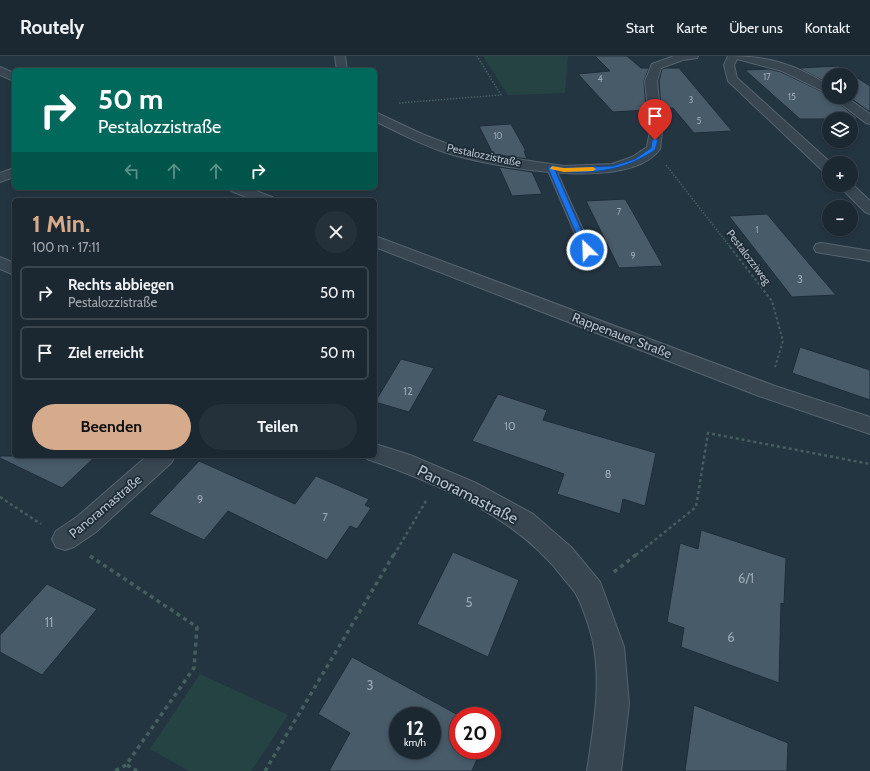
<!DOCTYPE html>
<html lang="de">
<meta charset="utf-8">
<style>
:root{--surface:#1b2832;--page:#24303a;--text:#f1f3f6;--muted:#a0a6ac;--line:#39444d;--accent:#d6ab8b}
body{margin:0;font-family:Cabin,sans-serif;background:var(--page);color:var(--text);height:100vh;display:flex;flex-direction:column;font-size:15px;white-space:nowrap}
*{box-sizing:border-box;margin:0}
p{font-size:13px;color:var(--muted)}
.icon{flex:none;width:22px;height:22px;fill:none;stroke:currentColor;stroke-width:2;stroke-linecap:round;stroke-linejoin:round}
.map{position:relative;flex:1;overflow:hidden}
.details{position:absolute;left:12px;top:142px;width:365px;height:260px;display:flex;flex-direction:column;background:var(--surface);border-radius:6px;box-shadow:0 2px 6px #0003,0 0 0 1px var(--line)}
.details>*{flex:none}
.top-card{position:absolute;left:12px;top:12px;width:365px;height:122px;border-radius:6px;box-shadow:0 2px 6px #0003,0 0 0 1px var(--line);background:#00695c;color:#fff;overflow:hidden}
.tools{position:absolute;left:822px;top:12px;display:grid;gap:8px}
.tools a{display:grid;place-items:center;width:36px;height:36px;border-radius:50%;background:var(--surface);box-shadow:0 2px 6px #0003,0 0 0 1px var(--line);font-size:20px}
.speed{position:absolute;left:389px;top:651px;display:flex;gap:8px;font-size:20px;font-weight:700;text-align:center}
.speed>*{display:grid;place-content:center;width:52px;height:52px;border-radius:50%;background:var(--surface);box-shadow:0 2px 6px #0003,0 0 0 1px var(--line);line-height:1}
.speed small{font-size:10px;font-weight:400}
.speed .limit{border:6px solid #d22;background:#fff;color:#111}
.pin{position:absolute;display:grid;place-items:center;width:34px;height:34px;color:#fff;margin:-41px -17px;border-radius:50% 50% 50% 0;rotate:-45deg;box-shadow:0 0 4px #0007}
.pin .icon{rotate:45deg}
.me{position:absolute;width:44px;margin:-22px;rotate:336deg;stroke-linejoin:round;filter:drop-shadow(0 0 3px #0008)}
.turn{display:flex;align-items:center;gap:14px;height:84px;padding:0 20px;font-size:18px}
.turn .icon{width:52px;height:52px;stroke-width:2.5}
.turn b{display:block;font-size:28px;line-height:34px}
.lanes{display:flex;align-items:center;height:38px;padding:0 20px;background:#0003;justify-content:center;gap:20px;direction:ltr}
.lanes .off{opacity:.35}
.round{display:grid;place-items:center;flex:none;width:42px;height:42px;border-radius:21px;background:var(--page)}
.overview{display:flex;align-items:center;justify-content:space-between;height:68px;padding:0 20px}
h1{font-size:24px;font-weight:700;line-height:30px;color:var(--accent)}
.button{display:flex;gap:8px;margin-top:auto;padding:8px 20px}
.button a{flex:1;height:46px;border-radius:24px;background:var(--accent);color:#111;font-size:16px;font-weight:700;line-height:46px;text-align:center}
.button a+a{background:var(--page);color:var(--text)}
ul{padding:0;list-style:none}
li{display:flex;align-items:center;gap:12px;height:54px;margin:0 8px 6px;padding:0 12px;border:2px solid var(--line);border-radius:6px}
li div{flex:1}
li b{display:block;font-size:15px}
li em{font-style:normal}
header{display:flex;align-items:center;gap:24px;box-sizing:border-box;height:56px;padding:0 20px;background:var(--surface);border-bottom:1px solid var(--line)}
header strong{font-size:19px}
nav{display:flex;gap:22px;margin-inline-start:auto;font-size:14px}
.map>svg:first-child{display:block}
.green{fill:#264343}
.building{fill:#485b69;stroke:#1f2d39;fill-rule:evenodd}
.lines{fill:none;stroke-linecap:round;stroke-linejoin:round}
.service-casing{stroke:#56646f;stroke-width:2}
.minor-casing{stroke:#56646f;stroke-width:2}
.tertiary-casing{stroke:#56646f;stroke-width:2}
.path-far3{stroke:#445f5f;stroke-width:1.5;stroke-dasharray:1.5 1.5;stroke-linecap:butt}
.path-far2{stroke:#445f5f;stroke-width:2;stroke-dasharray:2.5 2.5;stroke-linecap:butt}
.path-far1{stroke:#445f5f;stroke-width:2.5;stroke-dasharray:3 3;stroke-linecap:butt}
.path{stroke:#445f5f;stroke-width:3.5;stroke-dasharray:4 4;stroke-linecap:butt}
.service{fill:#384652;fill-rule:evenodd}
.minor{fill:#384652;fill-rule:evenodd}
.tertiary{fill:#384652;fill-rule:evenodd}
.route{fill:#1a73e8;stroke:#114b97}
.slow{fill:#f59e0b}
.labels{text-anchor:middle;stroke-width:3.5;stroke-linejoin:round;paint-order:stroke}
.far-number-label{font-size:9px;fill:#9aa8b3}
.far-street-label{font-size:11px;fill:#b5c1cc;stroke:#1d2b37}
.number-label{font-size:11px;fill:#9aa8b3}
.street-label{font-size:13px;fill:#b5c1cc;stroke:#1d2b37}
.near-number-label{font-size:13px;fill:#9aa8b3}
.near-street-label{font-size:16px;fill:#b5c1cc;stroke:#1d2b37}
</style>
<header>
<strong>Routely</strong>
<nav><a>Start</a><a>Karte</a><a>Über uns</a><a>Kontakt</a></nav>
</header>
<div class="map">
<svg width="870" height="715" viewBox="0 0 870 715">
<rect width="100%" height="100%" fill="#243542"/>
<path class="green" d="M 483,0 L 568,0 L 565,37 L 508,39 Z
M 200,618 L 288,659 L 251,715 L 189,715 L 150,693 Z"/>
<path class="building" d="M 595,0 L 627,0 L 641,12 L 649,12 L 644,25 L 646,54 L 613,56 L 578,18 L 610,15 Z
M 839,10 L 870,30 L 870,56 L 849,41 L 851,41 L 851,19 L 829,19 L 829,28 L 799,12 Z
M 666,12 L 679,12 L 732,75 L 694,77 L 673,52 L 661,53 L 659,25 L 662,13 Z
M 769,13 L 781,16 L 829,39 L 858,63 L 800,63 L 745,14 Z
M 511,68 L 526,95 L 524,95 L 527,103 L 493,98 L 479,70 Z
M 499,111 L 532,116 L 542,138 L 512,140 Z
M 625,143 L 631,153 L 663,210 L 619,212 L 586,145 Z
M 767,158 L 811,210 L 836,239 L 792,241 L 729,160 Z
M 800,291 L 870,314 L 870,344 L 792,317 Z
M 401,303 L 434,312 L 409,356 L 375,346 Z
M 498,338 L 547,354 L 543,364 L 656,397 L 645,450 L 623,443 L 620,458 L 557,438 L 564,418 L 472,385 Z
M 0,400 L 96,400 L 62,432 L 0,402 Z
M 199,405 L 295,448 L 316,420 L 369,443 L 365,449 L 371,452 L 357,473 L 350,470 L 327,504 L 228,455 L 204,484 L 149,458 Z
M 701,474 L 786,502 L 784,548 L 781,547 L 779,627 L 681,591 L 684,572 L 667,566 L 680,487 L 698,493 Z
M 453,496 L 519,524 L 488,601 L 417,568 Z
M 47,528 L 97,553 L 42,619 L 0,596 L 0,579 Z
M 352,601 L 460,660 L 458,660 L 458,694 L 481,694 L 472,715 L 329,715 L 350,677 L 318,658 ZM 398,660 L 432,660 L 432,694 L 398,694 Z
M 694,649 L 788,687 L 787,715 L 685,715 Z"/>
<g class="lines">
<g class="service-casing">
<path id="service" d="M 551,109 L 555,112 L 592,194 L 591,196 L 587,197 L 582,194 L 547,112 Z"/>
</g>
<g class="minor-casing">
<path id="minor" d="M 335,0 L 345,0 L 347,14 L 337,14 Z
M 674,0 L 698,0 L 697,2 L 683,4 L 661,12 L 657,25 L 662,75 L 660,93 C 629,137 494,111 450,98 C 424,90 399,77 375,65 L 375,56 L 422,78 L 458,92 L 502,101 L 564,110 L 612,108 L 632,101 L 647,91 L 650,75 L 645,25 L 652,8 Z
M 728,0 C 767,0 796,8 829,30 L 829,38 L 782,15 L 737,3 L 734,9 L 737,22 L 831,107 L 829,107 L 829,117 L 824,116 L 728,25 L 724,9 Z
M 832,41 L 846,41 L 870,58 L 870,68 L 866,67 Z
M 14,112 L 14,121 L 0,126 L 0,117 Z
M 851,127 L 870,145 L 870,158 L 865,156 L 838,129 L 851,129 Z
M 822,187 L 870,195 L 870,205 L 816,196 L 814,192 L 816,188 Z
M 0,201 L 14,207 L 14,219 L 0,213 Z
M 375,388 L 410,399 L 476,427 L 533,458 L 571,491 L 600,526 L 624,591 L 629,648 L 621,715 L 587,715 C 593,674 601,633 594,591 C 592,578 584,554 578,542 C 575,535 569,529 564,523 C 519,462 437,427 367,403 L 365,400 L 375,400 Z
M 147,400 L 175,400 L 171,407 L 96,476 L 74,491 L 65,494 L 56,491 L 52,483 L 56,475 L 78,460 Z"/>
</g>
<g class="tertiary-casing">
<path id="tertiary" d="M 0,11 L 14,17 L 14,25 L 0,19 Z
M 229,132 L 249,132 L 272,141 L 275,144 L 254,144 L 231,135 Z
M 375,180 L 775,330 L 870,361 L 870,378 L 759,340 L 375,191 Z"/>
</g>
<path class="path-far3" d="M 399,47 L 501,39 L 477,0
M 666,109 L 731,192"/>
<path class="path-far2" d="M 730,191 L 772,245 L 783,285 L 775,311"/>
<path class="path-far1" d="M 0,441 L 41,468
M 394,499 L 426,445
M 636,499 L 696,451 L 708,377 L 870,408"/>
<path class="path" d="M 90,500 L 197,571 L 194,612 L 126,709 L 115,715
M 614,516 L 637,498
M 127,709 L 137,715
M 265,715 L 394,498"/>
<use href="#service" class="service"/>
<use href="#minor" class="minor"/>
<use href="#tertiary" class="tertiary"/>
</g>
<path class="route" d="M 655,82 L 658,84 L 655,94 C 626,114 590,120 555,114 L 590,194 L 584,196 L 548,112 L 551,110 L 564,112 L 613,110 L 635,103 L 651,92 L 652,84 Z"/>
<path class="slow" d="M 552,110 L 564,112 L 593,111 L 596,113 L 593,115 L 564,116 L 550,113 Z"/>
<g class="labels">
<g class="far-number-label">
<text x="767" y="24">17</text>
<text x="600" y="26">4</text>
<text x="792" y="44">15</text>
<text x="691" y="47">3</text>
<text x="699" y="68">5</text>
<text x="498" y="83">10</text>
<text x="619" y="159">7</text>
<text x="757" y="177">1</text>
<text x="633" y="203">9</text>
</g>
<g class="far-street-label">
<text transform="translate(484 99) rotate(12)" y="4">Pestalozzistraße</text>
<text transform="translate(749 201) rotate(53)" y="4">Pestalozziweg</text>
</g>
<g class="number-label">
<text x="800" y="227">3</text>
<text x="408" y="339">12</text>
<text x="510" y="374">10</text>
<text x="608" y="422">8</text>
<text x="200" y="447">9</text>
<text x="325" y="465">7</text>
</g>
<g class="street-label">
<text transform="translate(622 279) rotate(21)" y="5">Rappenauer Straße</text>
<text transform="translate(105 450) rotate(-40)" y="5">Panoramastraße</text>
</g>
<g class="near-number-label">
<text x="746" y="527">6/1</text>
<text x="469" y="551">5</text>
<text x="49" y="571">11</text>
<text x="731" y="586">6</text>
<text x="370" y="634">3</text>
</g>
<g class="near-street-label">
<text transform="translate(468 438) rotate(27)" y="6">Panoramastraße</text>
</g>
</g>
</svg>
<div class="tools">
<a><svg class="icon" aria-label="sound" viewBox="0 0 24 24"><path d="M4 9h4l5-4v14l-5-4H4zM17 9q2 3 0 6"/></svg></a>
<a><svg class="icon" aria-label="layers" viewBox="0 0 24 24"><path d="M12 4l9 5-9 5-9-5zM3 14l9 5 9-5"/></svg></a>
<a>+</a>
<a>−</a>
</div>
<div class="speed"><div>12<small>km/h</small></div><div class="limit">20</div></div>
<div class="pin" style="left:655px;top:84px;background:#d93025"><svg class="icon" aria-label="arrive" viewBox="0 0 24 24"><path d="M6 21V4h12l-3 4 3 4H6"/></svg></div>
<svg class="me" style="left:587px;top:194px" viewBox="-20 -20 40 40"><circle r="17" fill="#1a73e8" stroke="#fff" stroke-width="3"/><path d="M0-11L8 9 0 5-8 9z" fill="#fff"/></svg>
<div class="top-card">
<div class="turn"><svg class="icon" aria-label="right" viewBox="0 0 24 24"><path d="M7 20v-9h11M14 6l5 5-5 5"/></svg><div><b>50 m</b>Pestalozzistraße</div></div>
<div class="lanes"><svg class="icon off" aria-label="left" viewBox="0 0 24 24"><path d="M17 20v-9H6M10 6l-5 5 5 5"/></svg><svg class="icon off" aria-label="ahead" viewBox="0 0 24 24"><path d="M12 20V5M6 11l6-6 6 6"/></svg><svg class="icon off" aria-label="ahead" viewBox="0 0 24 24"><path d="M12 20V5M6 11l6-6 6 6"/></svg><svg class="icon" aria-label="right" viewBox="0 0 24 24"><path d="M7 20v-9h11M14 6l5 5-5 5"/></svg></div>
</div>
<section class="details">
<div class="overview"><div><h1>1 Min.</h1><p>100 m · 17:11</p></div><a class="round"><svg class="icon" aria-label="close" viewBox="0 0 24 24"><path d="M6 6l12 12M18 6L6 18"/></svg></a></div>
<ul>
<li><svg class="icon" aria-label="right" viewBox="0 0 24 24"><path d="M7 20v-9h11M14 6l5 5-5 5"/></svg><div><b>Rechts abbiegen</b><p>Pestalozzistraße</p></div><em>50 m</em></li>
<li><svg class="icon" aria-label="arrive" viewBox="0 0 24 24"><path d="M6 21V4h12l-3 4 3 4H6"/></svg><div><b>Ziel erreicht</b></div><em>50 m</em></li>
</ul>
<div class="button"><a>Beenden</a><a>Teilen</a></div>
</section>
</div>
